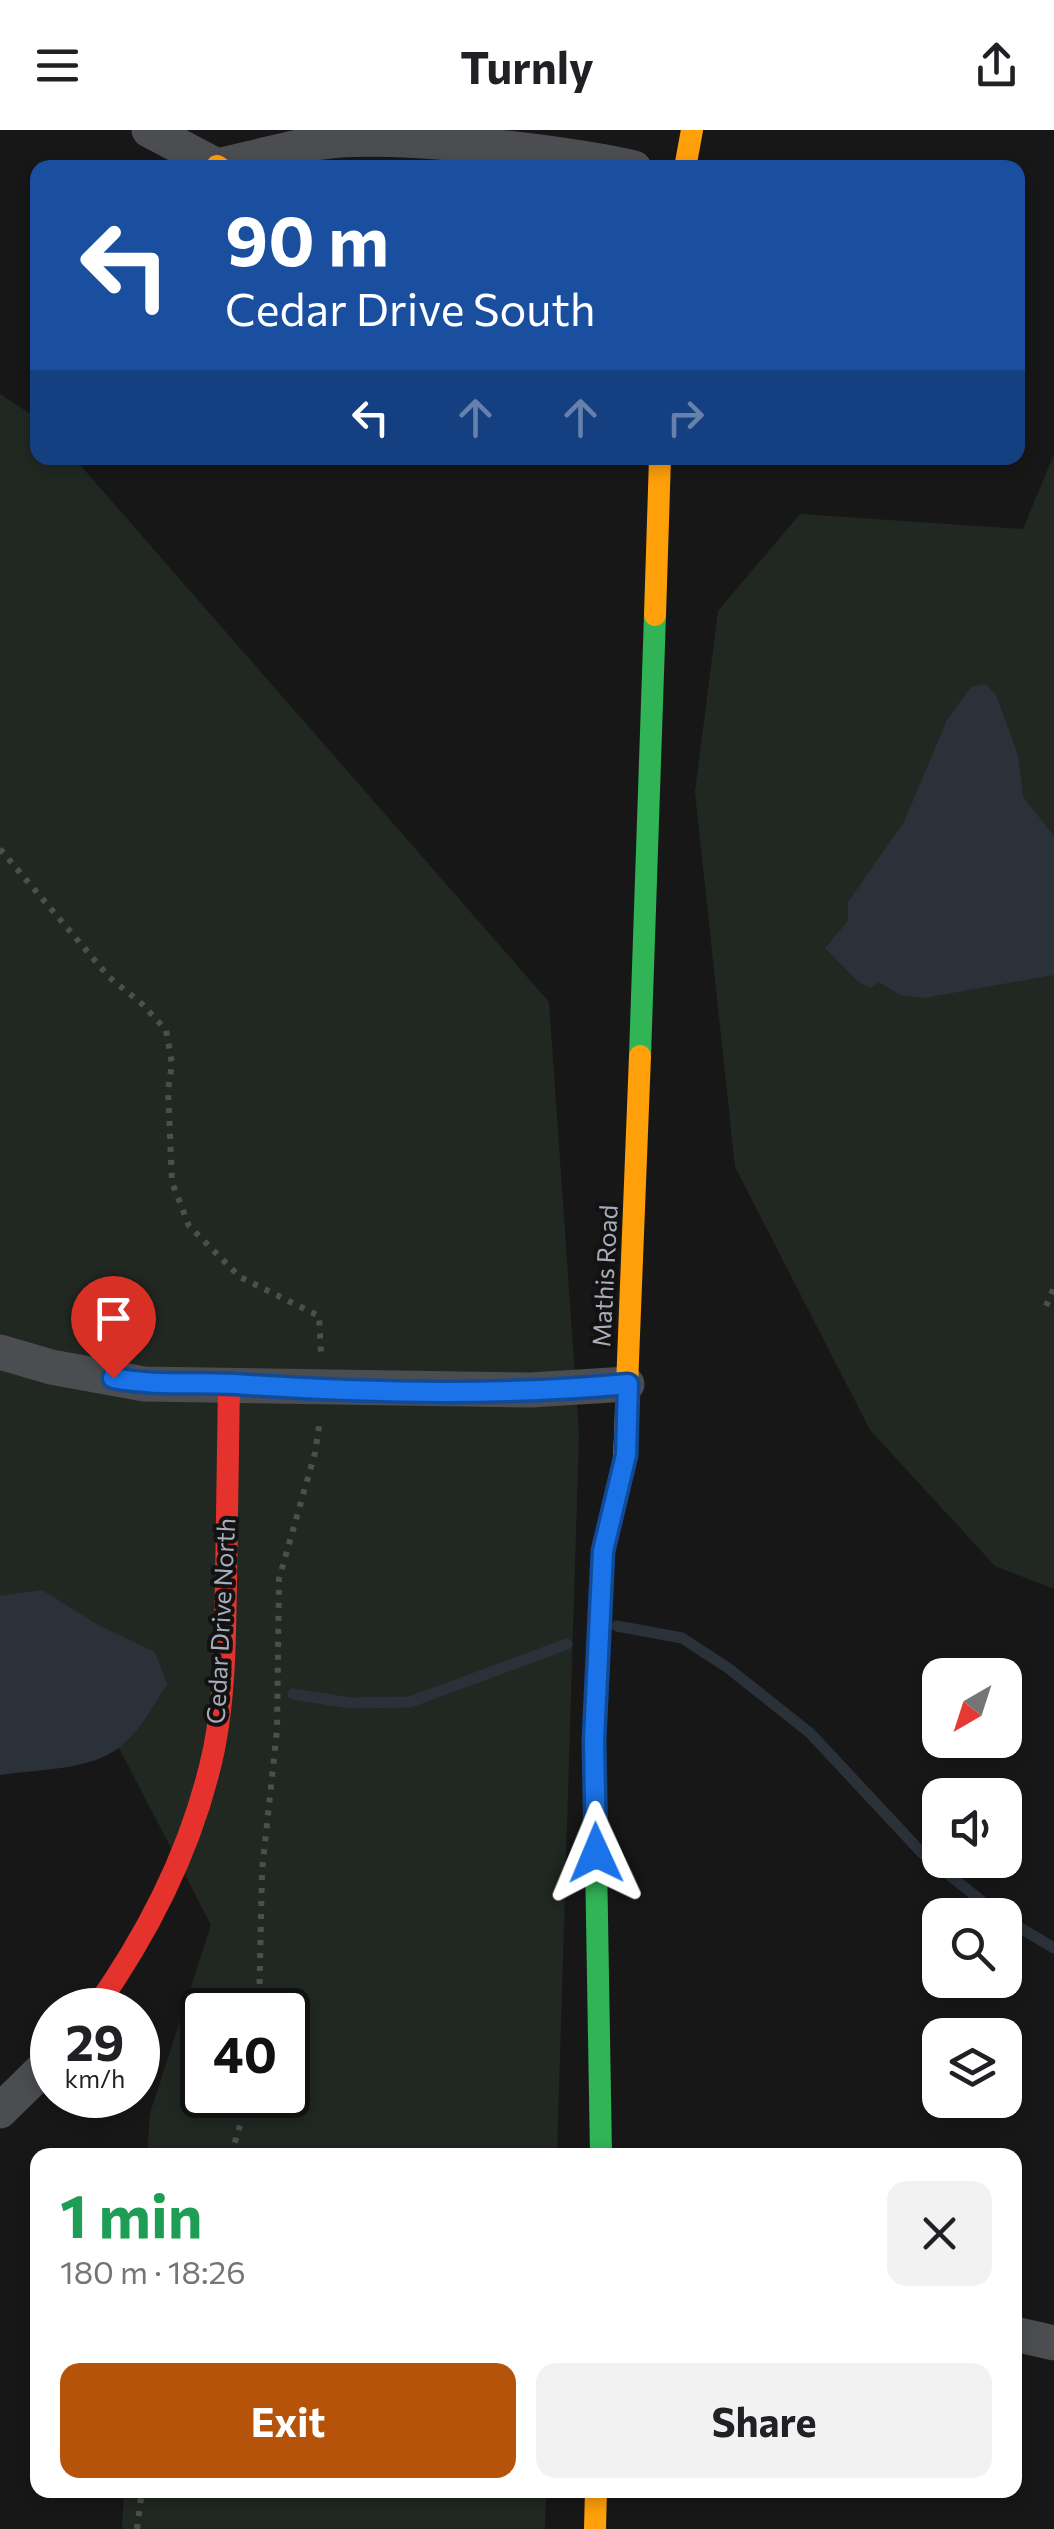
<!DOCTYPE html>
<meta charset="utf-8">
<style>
:root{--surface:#fff;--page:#f2f2f2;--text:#202124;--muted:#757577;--accent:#b45309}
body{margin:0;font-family:Commissioner,sans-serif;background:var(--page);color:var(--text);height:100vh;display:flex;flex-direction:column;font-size:38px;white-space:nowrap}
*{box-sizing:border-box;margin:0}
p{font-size:32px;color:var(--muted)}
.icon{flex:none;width:55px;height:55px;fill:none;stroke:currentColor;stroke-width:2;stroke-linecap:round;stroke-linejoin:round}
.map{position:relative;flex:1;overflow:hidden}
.sheet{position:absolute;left:30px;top:2018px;width:992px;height:350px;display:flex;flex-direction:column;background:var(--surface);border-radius:20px;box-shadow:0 5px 15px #0003}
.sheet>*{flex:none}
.banner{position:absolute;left:30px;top:30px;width:995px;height:305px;border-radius:20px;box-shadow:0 5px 15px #0003;background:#1a4fa0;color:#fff;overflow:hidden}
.needle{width:65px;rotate:219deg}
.tools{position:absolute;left:922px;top:1528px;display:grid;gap:20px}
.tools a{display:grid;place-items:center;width:100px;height:100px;border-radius:20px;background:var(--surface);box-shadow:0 5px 15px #0003;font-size:50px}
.speed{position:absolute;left:30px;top:1858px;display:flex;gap:20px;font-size:50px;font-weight:700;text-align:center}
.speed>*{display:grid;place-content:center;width:130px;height:130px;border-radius:50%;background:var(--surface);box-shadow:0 5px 15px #0003;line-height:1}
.speed small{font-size:25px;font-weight:400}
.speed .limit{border:5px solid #111;border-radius:15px;background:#fff;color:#111}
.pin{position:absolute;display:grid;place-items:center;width:85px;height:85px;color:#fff;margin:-102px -42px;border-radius:50% 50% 50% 0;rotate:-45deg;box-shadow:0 0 10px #0007}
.pin .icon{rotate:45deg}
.me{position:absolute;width:110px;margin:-55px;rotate:359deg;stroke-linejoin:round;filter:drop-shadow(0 0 8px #0008)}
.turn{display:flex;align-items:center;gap:35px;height:210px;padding:0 30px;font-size:45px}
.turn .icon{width:130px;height:130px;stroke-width:2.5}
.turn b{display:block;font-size:70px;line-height:85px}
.lanes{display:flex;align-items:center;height:95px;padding:0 30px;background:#0003;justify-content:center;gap:50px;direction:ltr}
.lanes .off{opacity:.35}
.round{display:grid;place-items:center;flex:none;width:105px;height:105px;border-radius:20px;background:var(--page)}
.overview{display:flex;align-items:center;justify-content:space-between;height:170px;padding:0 30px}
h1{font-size:60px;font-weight:700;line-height:75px;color:#1e9e55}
.cta{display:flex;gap:20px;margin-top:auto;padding:20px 30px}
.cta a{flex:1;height:115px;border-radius:20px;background:var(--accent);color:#fff;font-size:40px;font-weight:700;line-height:115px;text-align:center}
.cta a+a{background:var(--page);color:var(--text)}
header{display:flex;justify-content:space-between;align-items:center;height:130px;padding:0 30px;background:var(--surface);font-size:45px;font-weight:700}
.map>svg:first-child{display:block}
.green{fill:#212822;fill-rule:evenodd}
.water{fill:#2b3139}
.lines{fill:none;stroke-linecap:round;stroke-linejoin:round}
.stream{stroke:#2b3139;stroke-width:11}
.path{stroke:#4d4e52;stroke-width:6;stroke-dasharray:5 8;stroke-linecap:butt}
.street{stroke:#4c4d50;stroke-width:35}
.fast{stroke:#30b455;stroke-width:22}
.slow{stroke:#ff9f0a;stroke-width:22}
.jam{stroke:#e5322d;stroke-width:22}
.route-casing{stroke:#114b97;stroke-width:25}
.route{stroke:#1a73e8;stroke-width:18}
.labels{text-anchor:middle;stroke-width:8;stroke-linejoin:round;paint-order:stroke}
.street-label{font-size:25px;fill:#a9acb8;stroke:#121213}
</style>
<header><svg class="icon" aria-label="menu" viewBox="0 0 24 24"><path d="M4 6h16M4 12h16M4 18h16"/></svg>Turnly<svg class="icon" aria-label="share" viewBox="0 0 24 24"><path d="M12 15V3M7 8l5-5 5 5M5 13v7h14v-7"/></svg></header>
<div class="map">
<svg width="1054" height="2399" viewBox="0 0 1054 2399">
<rect width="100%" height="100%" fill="#171718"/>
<path class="green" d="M 0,264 L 37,288 L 38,328 L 74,328 L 549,872 L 579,1303 L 557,2025 L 147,2025 L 150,1983 L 211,1795 L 119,1618 L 92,1631 L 0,1645 ZM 202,1880 L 288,1880 L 288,1965 L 202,1965 Z
M 1054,324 L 1054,1459 L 995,1436 L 870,1300 L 735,1037 L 695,662 L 718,481 L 800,384 L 1023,399 Z
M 124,2360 L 546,2360 L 545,2399 L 122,2399 Z"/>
<path class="water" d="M 986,554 L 996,565 L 1018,625 L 1023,667 L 1054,706 L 1054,845 L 924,868 L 900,865 L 879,852 L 871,858 L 858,852 L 825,818 L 848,791 L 848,772 L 904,692 L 947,590 L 971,557 Z
M 42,1460 L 98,1495 L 155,1522 L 167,1554 C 153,1576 141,1600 120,1617 C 89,1641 38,1639 0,1645 L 0,1466 Z"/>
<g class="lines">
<path class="stream" d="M 617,1496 L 682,1508 L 728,1538 L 810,1603 L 922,1723 L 999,1785
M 293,1564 L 350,1573 L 410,1572 L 567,1514
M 1005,1789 L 1054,1818"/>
<path class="path" d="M 0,719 L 109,847 L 142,874 L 166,900 L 172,934 L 168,960 L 172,1052 L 189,1096 L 240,1147 L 319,1186 L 321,1223
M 1046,1176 L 1054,1158
M 259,1880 L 262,1741 L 277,1600 L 279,1449 L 315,1323 L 320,1290
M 231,2025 L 249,1965
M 137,2399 L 142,2360"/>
<path class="street" d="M 149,0 L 217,36 L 311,14 C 373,0 563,21 634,38
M 0,1222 L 51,1237 L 144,1254 L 531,1260 L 627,1254
M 0,1981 L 52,1930
M 1015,2204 L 1054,2213"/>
<path class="fast" d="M 640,926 L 655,485
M 601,2025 L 594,1610 L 603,1421 L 624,1332"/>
<path class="slow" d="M 217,36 L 220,38
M 685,38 L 692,0
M 655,485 L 660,328
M 624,1332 L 640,926
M 595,2399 L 596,2360"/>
<path class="jam" d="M 94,1880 C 150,1801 194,1714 214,1619 C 225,1564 225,1508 226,1452 C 227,1386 228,1320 229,1254"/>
</g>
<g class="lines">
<g class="route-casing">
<path id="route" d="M 113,1248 C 154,1256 194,1252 235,1254 C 362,1263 501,1266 628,1254 L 626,1325 L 603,1421 L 594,1610 L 596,1723"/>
</g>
<use href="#route" class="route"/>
</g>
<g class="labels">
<g class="street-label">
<text transform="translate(605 1146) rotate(-87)" y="9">Mathis Road</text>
<text transform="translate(221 1491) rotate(-87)" y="9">Cedar Drive North</text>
</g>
</g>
</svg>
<div class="tools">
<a><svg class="needle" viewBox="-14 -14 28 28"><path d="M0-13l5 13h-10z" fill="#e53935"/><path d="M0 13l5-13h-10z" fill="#757577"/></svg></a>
<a><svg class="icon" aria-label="sound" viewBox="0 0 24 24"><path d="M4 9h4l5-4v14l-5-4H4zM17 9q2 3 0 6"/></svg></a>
<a><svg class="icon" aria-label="search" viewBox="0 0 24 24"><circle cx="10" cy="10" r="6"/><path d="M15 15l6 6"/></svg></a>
<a><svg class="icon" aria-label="layers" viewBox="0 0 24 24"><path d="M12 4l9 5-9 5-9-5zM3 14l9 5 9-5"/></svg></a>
</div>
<div class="speed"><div>29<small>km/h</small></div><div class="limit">40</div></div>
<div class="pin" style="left:113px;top:1248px;background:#d93025"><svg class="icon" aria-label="arrive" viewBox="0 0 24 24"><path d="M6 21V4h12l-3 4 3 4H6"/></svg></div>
<svg class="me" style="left:596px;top:1723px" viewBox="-20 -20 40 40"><path d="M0-17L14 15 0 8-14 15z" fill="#1a73e8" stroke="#fff" stroke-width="4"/></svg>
<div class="banner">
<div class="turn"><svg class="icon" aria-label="left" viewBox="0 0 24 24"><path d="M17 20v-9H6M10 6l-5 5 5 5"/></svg><div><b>90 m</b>Cedar Drive South</div></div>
<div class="lanes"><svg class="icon" aria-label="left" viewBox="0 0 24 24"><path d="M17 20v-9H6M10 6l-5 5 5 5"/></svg><svg class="icon off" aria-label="ahead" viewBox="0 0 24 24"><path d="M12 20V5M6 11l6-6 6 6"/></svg><svg class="icon off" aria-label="ahead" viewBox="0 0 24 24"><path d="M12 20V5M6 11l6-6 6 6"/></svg><svg class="icon off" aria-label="right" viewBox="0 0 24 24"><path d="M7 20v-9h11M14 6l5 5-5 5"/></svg></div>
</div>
<section class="sheet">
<div class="overview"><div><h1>1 min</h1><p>180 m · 18:26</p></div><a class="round"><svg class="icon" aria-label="close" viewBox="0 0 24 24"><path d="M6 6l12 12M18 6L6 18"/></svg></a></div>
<div class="cta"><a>Exit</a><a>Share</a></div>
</section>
</div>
